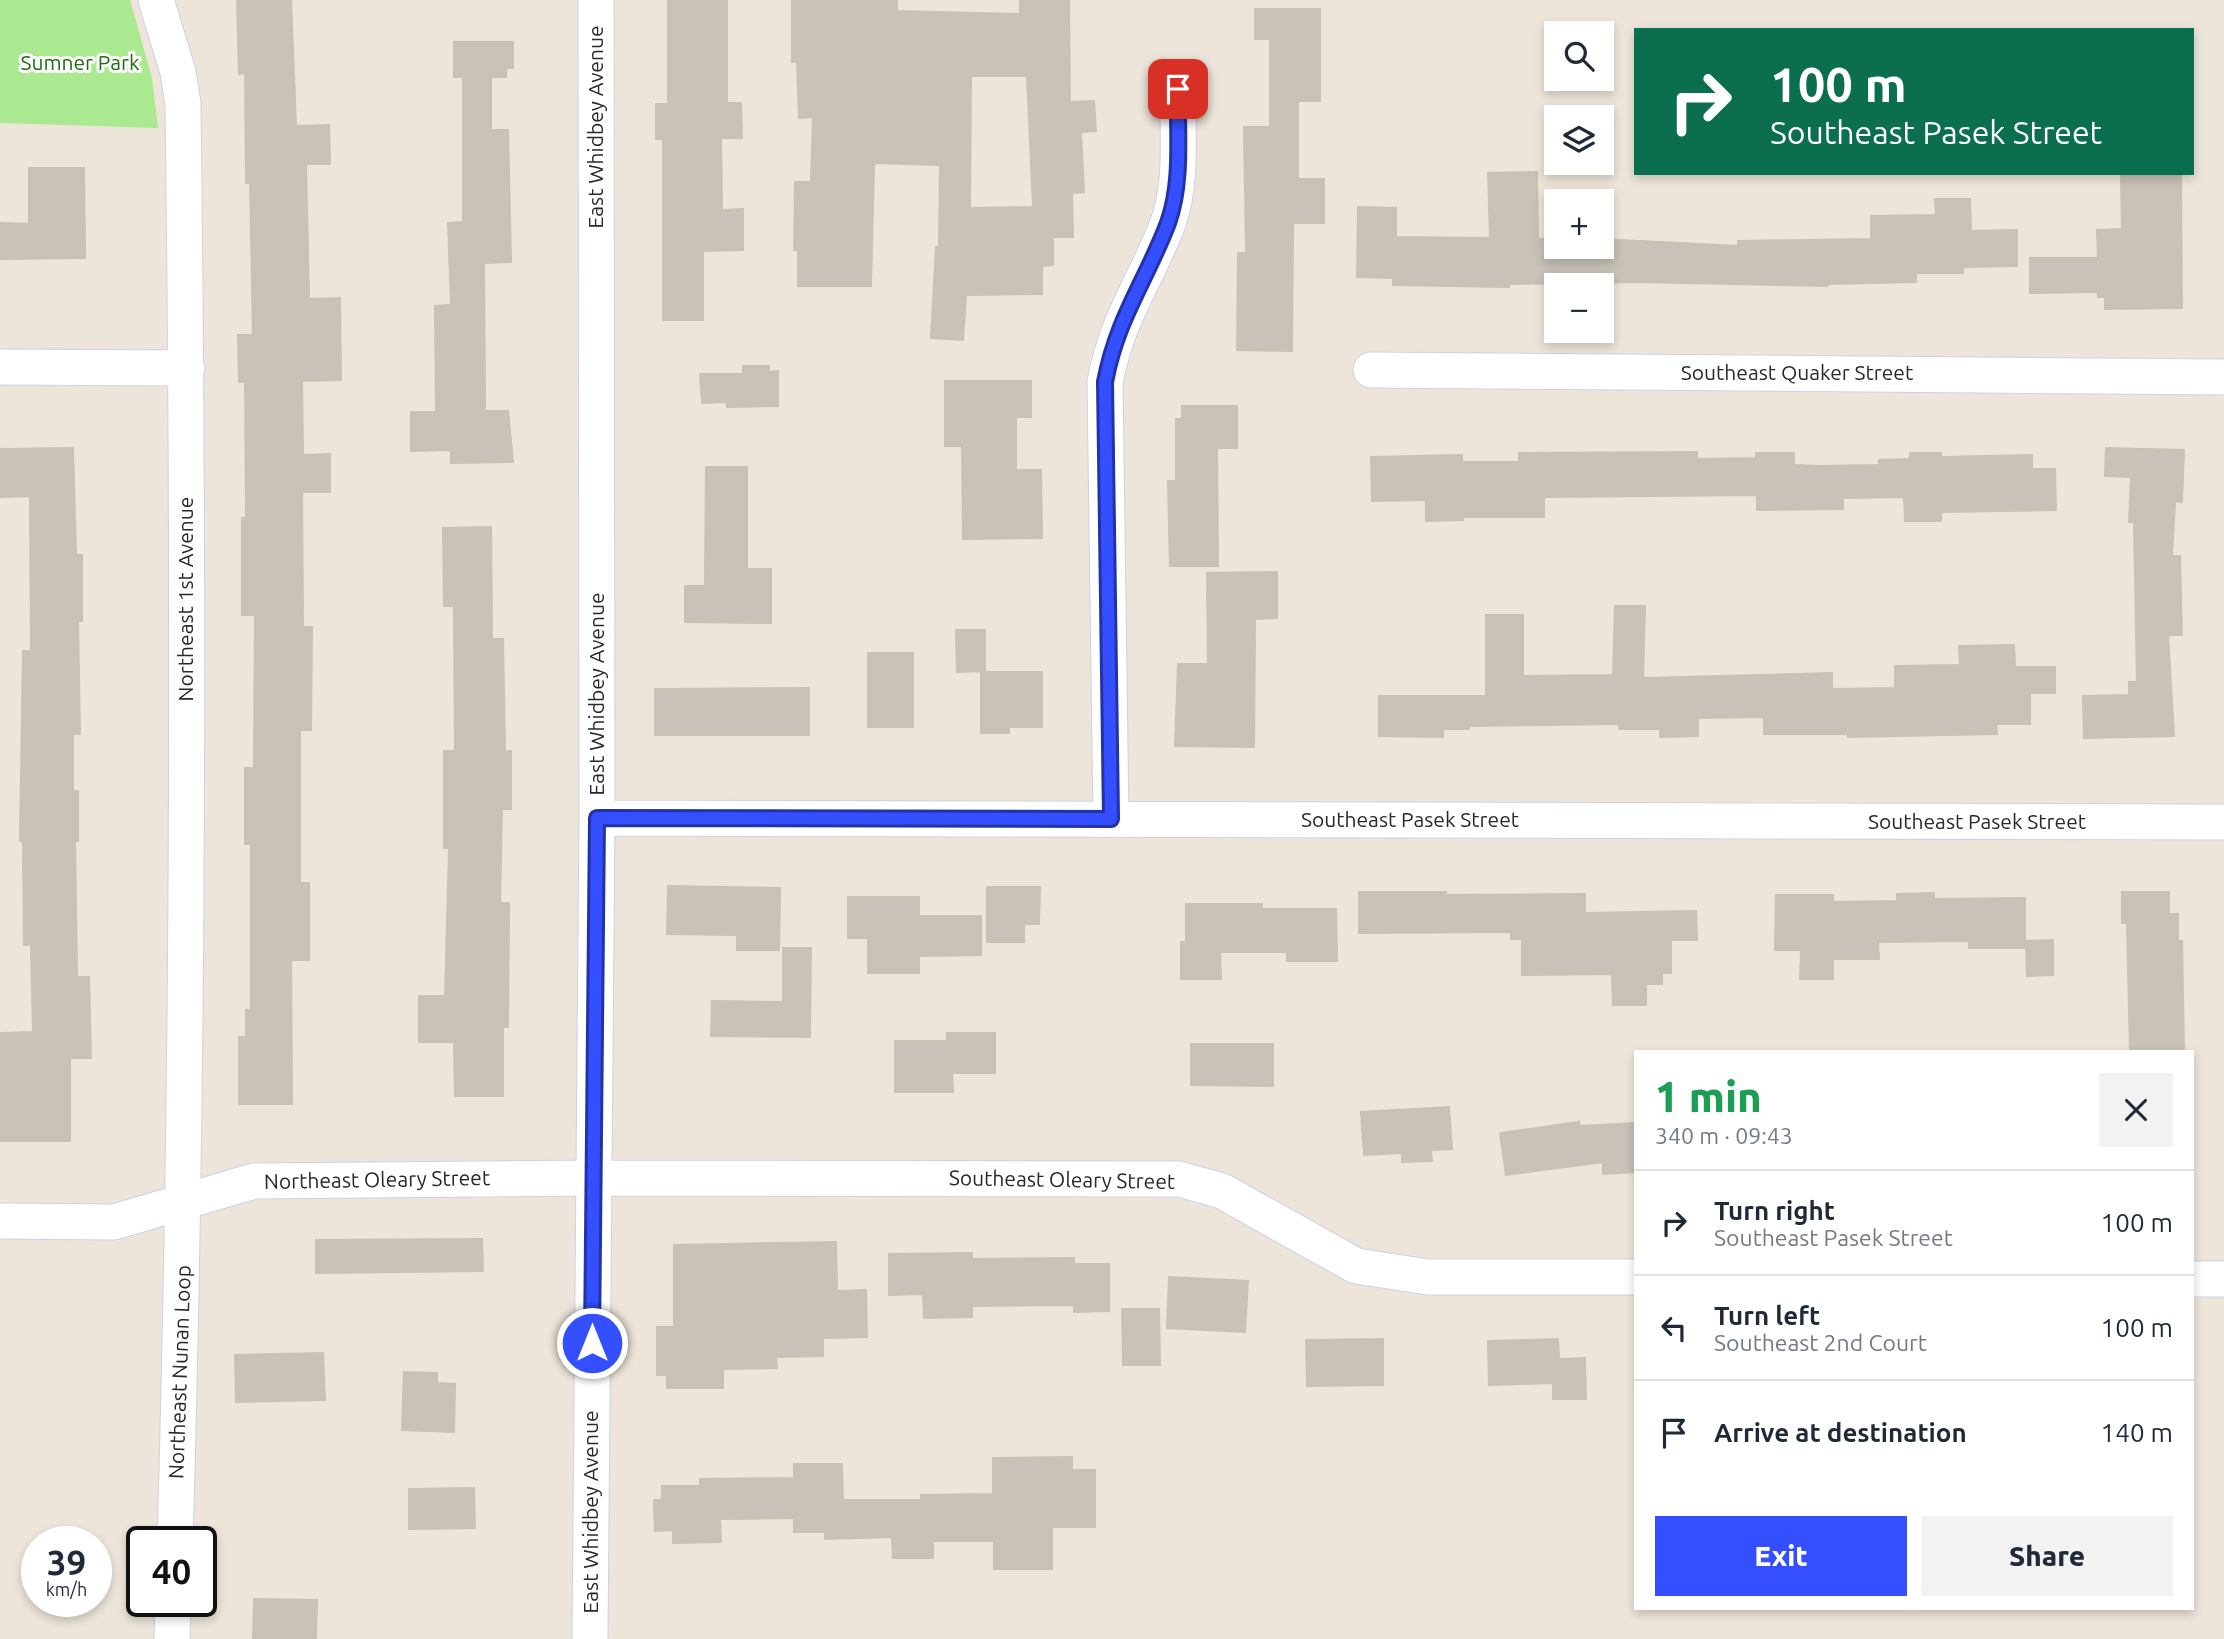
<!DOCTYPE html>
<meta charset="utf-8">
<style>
:root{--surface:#fff;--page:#f2f2f3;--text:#1f2937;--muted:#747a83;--line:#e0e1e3;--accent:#344fff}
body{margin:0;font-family:Ubuntu,sans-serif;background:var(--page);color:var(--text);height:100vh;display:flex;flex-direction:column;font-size:26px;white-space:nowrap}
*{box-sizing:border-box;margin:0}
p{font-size:23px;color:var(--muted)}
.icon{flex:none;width:38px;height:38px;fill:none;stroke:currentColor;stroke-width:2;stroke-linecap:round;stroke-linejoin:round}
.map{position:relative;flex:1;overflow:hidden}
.details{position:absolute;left:1634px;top:1050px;width:560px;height:560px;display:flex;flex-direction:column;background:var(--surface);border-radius:0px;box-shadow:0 4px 10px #0003}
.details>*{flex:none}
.guide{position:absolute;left:1634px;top:28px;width:560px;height:147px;border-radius:0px;box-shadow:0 4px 10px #0003;background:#0b6e4f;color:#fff;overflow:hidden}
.buttons{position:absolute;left:1544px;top:21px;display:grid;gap:14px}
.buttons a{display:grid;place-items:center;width:70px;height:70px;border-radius:0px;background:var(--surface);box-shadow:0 4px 10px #0003;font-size:35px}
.speed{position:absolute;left:21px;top:1526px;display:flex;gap:14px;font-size:35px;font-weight:700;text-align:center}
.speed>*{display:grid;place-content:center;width:91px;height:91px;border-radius:50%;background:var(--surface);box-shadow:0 4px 10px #0003;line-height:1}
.speed small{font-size:18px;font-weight:400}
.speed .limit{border:4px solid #111;border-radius:10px;background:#fff;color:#111}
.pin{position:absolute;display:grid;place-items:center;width:60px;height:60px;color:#fff;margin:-30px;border-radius:14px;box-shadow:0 4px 10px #0006}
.me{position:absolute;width:77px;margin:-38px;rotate:0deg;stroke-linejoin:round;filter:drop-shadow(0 0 5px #0008)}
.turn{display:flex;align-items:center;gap:24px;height:147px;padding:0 21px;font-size:32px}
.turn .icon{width:91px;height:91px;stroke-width:2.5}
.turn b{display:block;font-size:49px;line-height:60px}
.round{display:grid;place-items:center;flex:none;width:74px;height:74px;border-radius:0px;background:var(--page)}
.summary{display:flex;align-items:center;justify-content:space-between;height:119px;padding:0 21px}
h1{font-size:42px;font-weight:800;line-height:52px;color:#1e9e55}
.action{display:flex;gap:14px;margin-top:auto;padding:14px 21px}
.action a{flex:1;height:80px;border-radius:0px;background:var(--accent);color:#fff;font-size:28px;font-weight:800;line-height:80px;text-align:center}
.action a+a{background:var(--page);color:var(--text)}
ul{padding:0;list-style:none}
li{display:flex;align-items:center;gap:21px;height:105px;padding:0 21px;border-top:2px solid var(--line)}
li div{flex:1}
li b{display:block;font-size:26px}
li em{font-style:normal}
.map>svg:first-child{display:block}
.green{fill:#aae990}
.building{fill:#c8c2b9;stroke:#c8c2b3;stroke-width:2;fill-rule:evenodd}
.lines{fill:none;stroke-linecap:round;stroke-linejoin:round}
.minor-casing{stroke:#ced1e4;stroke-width:37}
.minor{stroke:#fff;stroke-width:35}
.route-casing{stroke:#2233a6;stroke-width:18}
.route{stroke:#344fff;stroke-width:12}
.labels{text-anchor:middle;stroke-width:6;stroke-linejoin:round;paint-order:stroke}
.park-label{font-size:21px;fill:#216c13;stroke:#fff}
.street-label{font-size:21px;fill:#292929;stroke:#fff}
</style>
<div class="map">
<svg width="2224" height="1639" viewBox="0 0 2224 1639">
<rect width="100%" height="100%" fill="#ede5d9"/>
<path class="green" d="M 0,0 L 130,0 L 152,78 L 158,128 L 0,123 Z"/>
<path class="building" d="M 237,0 L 291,0 L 296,126 L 329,125 L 330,164 L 306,164 L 309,299 L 340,298 L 341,380 L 302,381 L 303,455 L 330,454 L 330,492 L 302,492 L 303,627 L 312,627 L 311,730 L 300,730 L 300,883 L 309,883 L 309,960 L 291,960 L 292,1104 L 239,1104 L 239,1037 L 246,1037 L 246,1010 L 251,1010 L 251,844 L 245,844 L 245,768 L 254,768 L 255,615 L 242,615 L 242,518 L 246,518 L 245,382 L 239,382 L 238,335 L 253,335 L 250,183 L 246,183 L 245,73 L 239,74 Z
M 668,0 L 727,0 L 727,103 L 741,103 L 742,138 L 721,138 L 722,210 L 743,209 L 743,250 L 703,251 L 703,320 L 663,320 L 663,139 L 656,139 L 656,104 L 668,104 Z
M 792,0 L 897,0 L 897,11 L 1020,14 L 1020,0 L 1069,0 L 1070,102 L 1094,101 L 1096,131 L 1081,132 L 1084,192 L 1072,193 L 1073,237 L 1053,237 L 1053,265 L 1042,266 L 1042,294 L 966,295 L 963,340 L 931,338 L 936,247 L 939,247 L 940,165 L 874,163 L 871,286 L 798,286 L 798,250 L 794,250 L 795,182 L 811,182 L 813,117 L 799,118 L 797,62 L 792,62 ZM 971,76 L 1027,76 L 1033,207 L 970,208 Z
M 1255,9 L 1320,9 L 1320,101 L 1298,101 L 1298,179 L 1324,179 L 1324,223 L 1293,223 L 1292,351 L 1237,350 L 1238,253 L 1246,253 L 1244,127 L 1270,127 L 1270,39 L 1255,39 Z
M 454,42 L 513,42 L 513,68 L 506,68 L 506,77 L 491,77 L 491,130 L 508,130 L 511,262 L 484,263 L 485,411 L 508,411 L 513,462 L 451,463 L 451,450 L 411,451 L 411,412 L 436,412 L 435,306 L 451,305 L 448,223 L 463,222 L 463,77 L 454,77 Z
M 29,168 L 84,168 L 85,258 L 0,259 L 0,223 L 29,224 Z
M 1537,172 L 1538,239 L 1556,239 L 1556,247 L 1601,247 L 1601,239 L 1738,246 L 1738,241 L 1871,239 L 1871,216 L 1936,215 L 1935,199 L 1970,199 L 1971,231 L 2017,230 L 2017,266 L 1963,267 L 1963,273 L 1916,273 L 1916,282 L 1826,284 L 1827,286 L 1636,282 L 1509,284 L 1509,287 L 1393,285 L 1393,278 L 1357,277 L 1358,207 L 1396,208 L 1396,237 L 1490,238 L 1488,173 Z
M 2121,173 L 2181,173 L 2182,308 L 2105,309 L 2105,297 L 2098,297 L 2098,292 L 2030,293 L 2030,258 L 2098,258 L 2097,230 L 2122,229 Z
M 743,366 L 769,366 L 769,372 L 778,371 L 778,406 L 727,407 L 727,402 L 702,403 L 700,374 L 743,374 Z
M 945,381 L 1031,381 L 1031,417 L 1016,417 L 1016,470 L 1041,470 L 1042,538 L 963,539 L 962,446 L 945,446 Z
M 1182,406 L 1237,406 L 1237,448 L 1217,448 L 1218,566 L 1170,566 L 1168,481 L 1176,481 L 1176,419 L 1182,419 Z
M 73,448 L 76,555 L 82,555 L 82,621 L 78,621 L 80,734 L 73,734 L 73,791 L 78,791 L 78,841 L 75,841 L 77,977 L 89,977 L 91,1058 L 70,1058 L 70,1141 L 0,1141 L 0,1033 L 33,1032 L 31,945 L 24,945 L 23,841 L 20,841 L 23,651 L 31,651 L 30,496 L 0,497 L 0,449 Z
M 2106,448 L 2184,450 L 2182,502 L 2175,501 L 2172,556 L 2180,556 L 2182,635 L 2168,635 L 2174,736 L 2084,738 L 2083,696 L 2129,695 L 2129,682 L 2137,682 L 2134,522 L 2129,522 L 2131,477 L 2105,476 Z
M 1697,452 L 1697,459 L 1756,458 L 1756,453 L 1794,453 L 1794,465 L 1820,466 L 1879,465 L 1879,460 L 1910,459 L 1910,453 L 1941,453 L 1941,457 L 2032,455 L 2032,469 L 2055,469 L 2056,510 L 1941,512 L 1941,521 L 1905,521 L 1904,497 L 1843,498 L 1843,509 L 1757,510 L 1757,495 L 1544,497 L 1544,517 L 1463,517 L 1463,520 L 1426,521 L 1426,500 L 1372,501 L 1371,457 L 1462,455 L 1462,462 L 1519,462 L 1519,453 Z
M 706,467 L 747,467 L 747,569 L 771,569 L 771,623 L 685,622 L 685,586 L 705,586 Z
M 491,527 L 492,639 L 503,639 L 505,751 L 511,751 L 511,809 L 502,809 L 500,903 L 509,903 L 508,1027 L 503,1027 L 503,1096 L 455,1096 L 454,1042 L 419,1042 L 419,996 L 445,996 L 449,848 L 444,848 L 444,751 L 455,751 L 454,606 L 444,606 L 443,528 Z
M 1277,572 L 1277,618 L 1255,619 L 1254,747 L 1175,746 L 1178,664 L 1208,664 L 1207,573 Z
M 1615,606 L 1645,606 L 1643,678 L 1832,673 L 1832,689 L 1895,688 L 1895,666 L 1960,665 L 1959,646 L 2014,645 L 2015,667 L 2055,667 L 2055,693 L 2030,693 L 2030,724 L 1996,724 L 1997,734 L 1848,737 L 1848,734 L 1764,734 L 1764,717 L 1698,718 L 1698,736 L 1660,737 L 1660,729 L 1619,729 L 1619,724 L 1469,726 L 1469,729 L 1443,729 L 1443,737 L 1379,736 L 1379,696 L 1486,696 L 1486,615 L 1523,615 L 1523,676 L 1613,675 Z
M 956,630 L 985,630 L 985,671 L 957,672 Z
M 868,653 L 913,653 L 913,727 L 868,727 Z
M 981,672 L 1042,672 L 1042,727 L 1009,727 L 1009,733 L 981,733 Z
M 809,688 L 809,735 L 655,735 L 655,689 Z
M 668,886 L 780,888 L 779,950 L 737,950 L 737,935 L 667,934 Z
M 987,887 L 1040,887 L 1039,924 L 1024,924 L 1024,942 L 987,942 Z
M 1359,892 L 1446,892 L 1446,895 L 1585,894 L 1585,913 L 1696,911 L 1697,940 L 1671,940 L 1671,973 L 1662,973 L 1662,984 L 1646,984 L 1646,1005 L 1613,1005 L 1612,974 L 1522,975 L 1522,939 L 1511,939 L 1511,932 L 1359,933 Z
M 2122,892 L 2169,892 L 2169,914 L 2178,914 L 2178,941 L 2182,941 L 2184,1052 L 2130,1052 L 2127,923 L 2122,923 Z
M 1934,893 L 1934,899 L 2025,898 L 2025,948 L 1969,948 L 1969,941 L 1878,942 L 1879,959 L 1833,959 L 1833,979 L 1800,979 L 1801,950 L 1775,950 L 1776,895 L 1833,895 L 1833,902 L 1897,901 L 1897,894 Z
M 848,897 L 919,897 L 919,916 L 981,916 L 981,955 L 919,956 L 919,973 L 868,973 L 868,938 L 848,938 Z
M 1186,904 L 1262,904 L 1262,909 L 1336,909 L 1337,961 L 1287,961 L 1287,952 L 1220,952 L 1221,979 L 1181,979 L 1181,942 L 1186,942 Z
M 2053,940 L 2053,975 L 2027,976 L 2026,941 Z
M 783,948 L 811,948 L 810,1037 L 711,1036 L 712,1001 L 783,1002 Z
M 947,1033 L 995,1033 L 995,1073 L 952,1073 L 953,1092 L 895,1092 L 895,1041 L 947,1041 Z
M 1191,1044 L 1273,1044 L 1273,1086 L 1191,1085 Z
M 1449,1107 L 1452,1149 L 1431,1150 L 1432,1161 L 1402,1162 L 1402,1153 L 1364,1155 L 1361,1112 Z
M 1579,1122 L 1579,1126 L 1636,1123 L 1636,1172 L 1603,1174 L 1603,1162 L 1506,1175 L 1500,1133 Z
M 482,1239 L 483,1271 L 316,1273 L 316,1240 Z
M 836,1242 L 837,1291 L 866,1290 L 867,1337 L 823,1338 L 823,1356 L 776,1357 L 777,1368 L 723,1369 L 723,1388 L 667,1388 L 667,1375 L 657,1375 L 657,1327 L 674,1327 L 674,1245 Z
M 972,1253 L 972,1259 L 1074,1258 L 1074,1264 L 1109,1264 L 1109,1311 L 1074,1312 L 1074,1305 L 972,1306 L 972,1317 L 924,1318 L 923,1294 L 889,1295 L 889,1254 Z
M 1169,1277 L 1248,1281 L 1245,1332 L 1167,1328 Z
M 1122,1309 L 1159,1309 L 1160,1365 L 1123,1365 Z
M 1383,1339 L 1383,1385 L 1307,1386 L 1306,1340 Z
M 1558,1339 L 1559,1359 L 1585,1358 L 1586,1399 L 1553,1399 L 1553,1383 L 1489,1385 L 1488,1341 Z
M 323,1353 L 325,1400 L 236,1402 L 235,1355 Z
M 404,1372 L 437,1373 L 437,1383 L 455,1384 L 454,1432 L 402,1430 Z
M 1072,1457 L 1072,1470 L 1095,1470 L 1095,1527 L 1052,1527 L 1052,1569 L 994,1569 L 994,1541 L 933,1541 L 933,1558 L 893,1558 L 892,1537 L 825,1539 L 825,1532 L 794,1532 L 794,1518 L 720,1519 L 721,1542 L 673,1543 L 673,1530 L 655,1531 L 654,1500 L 662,1500 L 662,1486 L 700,1486 L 700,1479 L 794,1478 L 794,1464 L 842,1464 L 843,1500 L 921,1500 L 921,1495 L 993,1494 L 993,1458 Z
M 474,1488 L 475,1528 L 409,1529 L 409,1489 Z
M 254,1599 L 317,1600 L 316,1639 L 253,1639 Z"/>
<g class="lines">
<g class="minor-casing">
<path id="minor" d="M 156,0 L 178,72 L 183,104 C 189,584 189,1063 175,1542
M 0,367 L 187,368
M 1371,370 L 2224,377
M 597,818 L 2224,822
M 1111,819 L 1105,382 C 1117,317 1146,281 1168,223 C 1183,181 1177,133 1178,89
M 0,1221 L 114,1222 L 254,1181 L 592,1178 L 1179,1179 L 1222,1191 L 1356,1266 L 1428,1277 L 1636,1277
M 2193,1279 L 2224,1279
M 172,1639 L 173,1601
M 590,1639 L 597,818 L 596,0"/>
</g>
<use href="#minor" class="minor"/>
</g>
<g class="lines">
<g class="route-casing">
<path id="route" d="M 592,1343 L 597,818 L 1111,819 L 1105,382 C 1117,318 1146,281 1168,223 C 1183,181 1177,133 1178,89"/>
</g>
<use href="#route" class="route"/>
</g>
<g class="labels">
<g class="park-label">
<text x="80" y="70">Sumner Park</text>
</g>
<g class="street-label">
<text transform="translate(596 127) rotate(-90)" y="7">East Whidbey Avenue</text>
<text x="1797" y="380">Southeast Quaker Street</text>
<text transform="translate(186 599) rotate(-90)" y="7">Northeast 1st Avenue</text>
<text transform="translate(597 694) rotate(-90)" y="7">East Whidbey Avenue</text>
<text x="1410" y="827">Southeast Pasek Street</text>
<text x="1977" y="829">Southeast Pasek Street</text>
<text transform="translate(377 1180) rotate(-1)" y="7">Northeast Oleary Street</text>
<text transform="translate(1062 1180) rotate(1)" y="7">Southeast Oleary Street</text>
<text transform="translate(180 1372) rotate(-88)" y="7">Northeast Nunan Loop</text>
<text transform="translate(591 1512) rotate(-90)" y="7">East Whidbey Avenue</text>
</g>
</g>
</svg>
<div class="buttons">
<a><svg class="icon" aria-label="search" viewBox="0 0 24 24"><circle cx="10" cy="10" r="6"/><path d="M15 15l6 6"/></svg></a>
<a><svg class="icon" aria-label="layers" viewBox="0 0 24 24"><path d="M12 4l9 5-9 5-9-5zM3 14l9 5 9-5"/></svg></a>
<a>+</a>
<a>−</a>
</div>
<div class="speed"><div>39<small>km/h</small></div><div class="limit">40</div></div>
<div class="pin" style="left:1178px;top:89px;background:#d93025"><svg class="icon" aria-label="arrive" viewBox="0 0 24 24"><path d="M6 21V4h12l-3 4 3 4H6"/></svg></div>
<svg class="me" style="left:592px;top:1343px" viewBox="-20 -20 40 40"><circle r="17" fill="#344fff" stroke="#fff" stroke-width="3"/><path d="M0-11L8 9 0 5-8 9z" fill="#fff"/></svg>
<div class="guide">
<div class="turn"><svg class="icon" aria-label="right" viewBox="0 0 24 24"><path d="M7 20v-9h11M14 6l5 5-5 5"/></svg><div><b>100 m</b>Southeast Pasek Street</div></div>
</div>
<section class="details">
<div class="summary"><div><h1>1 min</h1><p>340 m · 09:43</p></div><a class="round"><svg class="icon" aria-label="close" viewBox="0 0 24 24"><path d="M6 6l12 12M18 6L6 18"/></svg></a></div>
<ul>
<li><svg class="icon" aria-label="right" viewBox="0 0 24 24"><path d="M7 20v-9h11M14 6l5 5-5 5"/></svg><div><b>Turn right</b><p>Southeast Pasek Street</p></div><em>100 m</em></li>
<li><svg class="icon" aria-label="left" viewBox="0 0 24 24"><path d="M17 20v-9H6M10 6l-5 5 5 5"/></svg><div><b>Turn left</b><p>Southeast 2nd Court</p></div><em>100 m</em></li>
<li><svg class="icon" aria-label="arrive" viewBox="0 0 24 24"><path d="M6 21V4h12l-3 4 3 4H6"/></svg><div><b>Arrive at destination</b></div><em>140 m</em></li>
</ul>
<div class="action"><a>Exit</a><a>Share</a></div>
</section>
</div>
